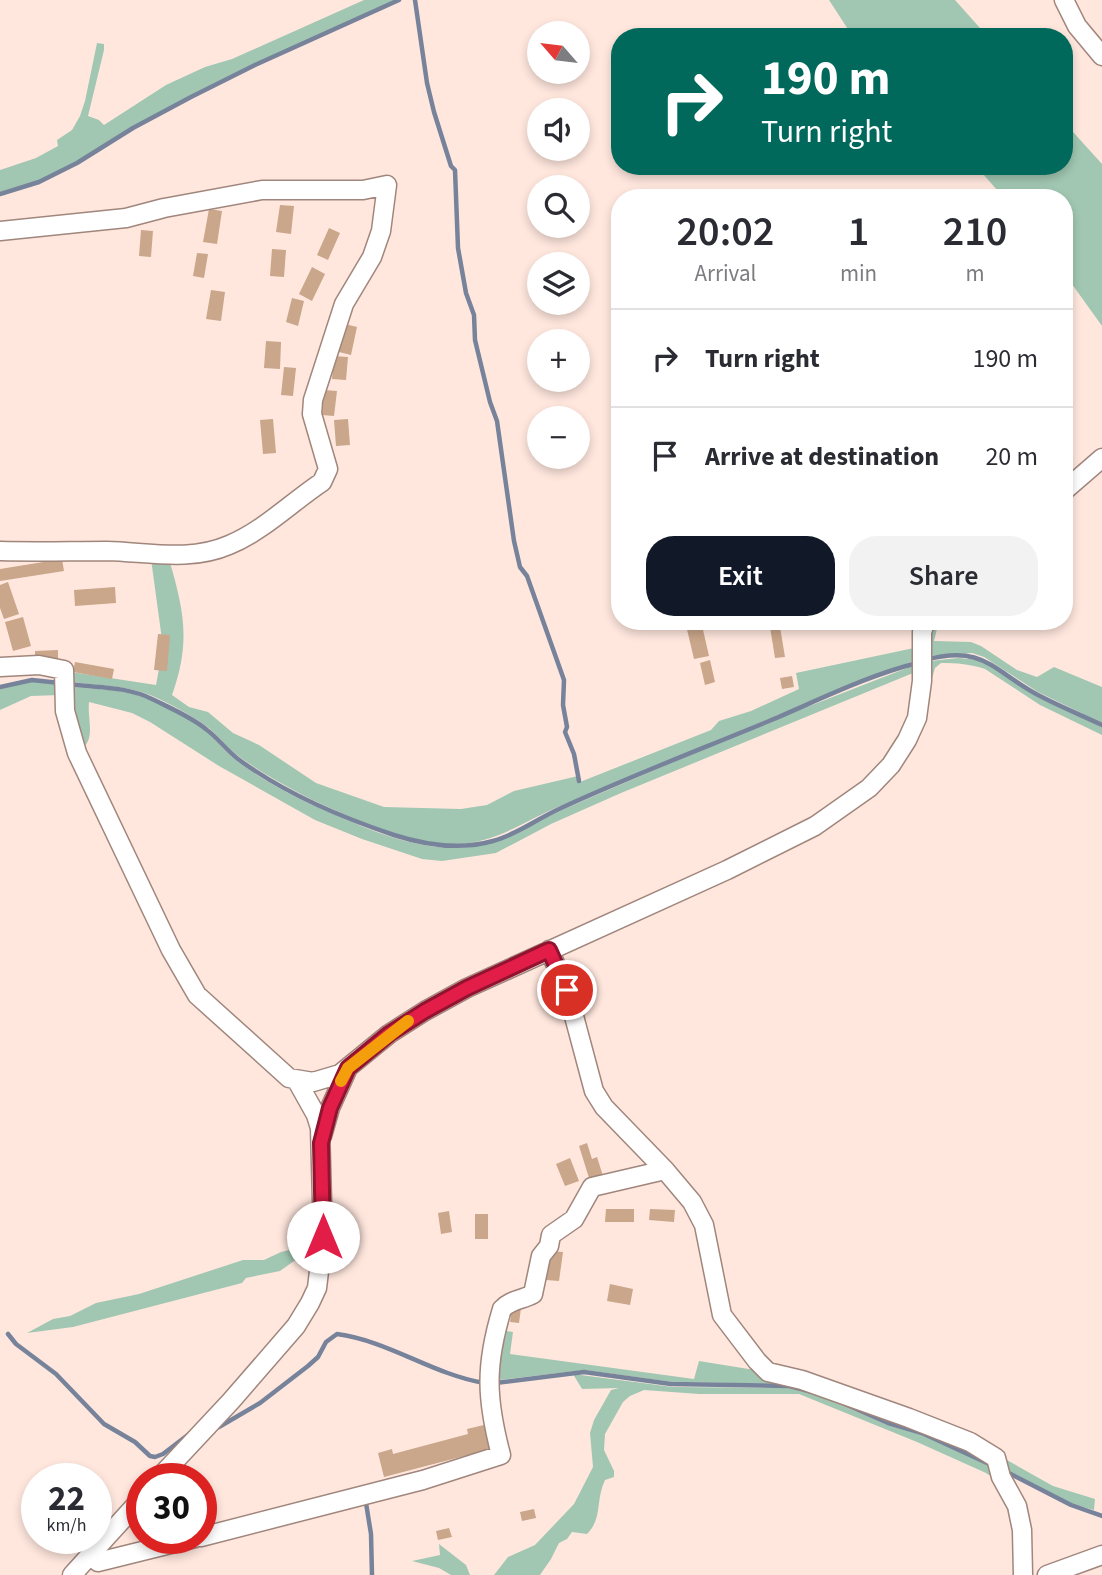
<!DOCTYPE html>
<meta charset="utf-8">
<style>
:root{--surface:#fff;--page:#f2f2f3;--text:#2b2b33;--muted:#7c7c81;--line:#e1e1e2;--accent:#111827}
body{margin:0;font-family:"Source Sans 3",sans-serif;background:var(--page);color:var(--text);height:100vh;display:flex;flex-direction:column;font-size:26px;white-space:nowrap}
*{box-sizing:border-box;margin:0}
p{font-size:23px;color:var(--muted)}
.icon{flex:none;width:38px;height:38px;fill:none;stroke:currentColor;stroke-width:2;stroke-linecap:round;stroke-linejoin:round}
.map{position:relative;flex:1;overflow:hidden}
.drawer{position:absolute;left:611px;top:189px;width:462px;height:441px;display:flex;flex-direction:column;background:var(--surface);border-radius:28px;box-shadow:0 4px 10px #0003}
.drawer>*{flex:none}
.banner{position:absolute;left:611px;top:28px;width:462px;height:147px;border-radius:28px;box-shadow:0 4px 10px #0003;background:#00695c;color:#fff;overflow:hidden}
.needle{width:46px;rotate:298deg}
.tools{position:absolute;left:527px;top:21px;display:grid;gap:14px}
.tools a{display:grid;place-items:center;width:63px;height:63px;border-radius:50%;background:var(--surface);box-shadow:0 4px 10px #0003;font-size:35px}
.speed{position:absolute;left:21px;top:1463px;display:flex;gap:14px;font-size:35px;font-weight:700;text-align:center}
.speed>*{display:grid;place-content:center;width:91px;height:91px;border-radius:50%;background:var(--surface);box-shadow:0 4px 10px #0003;line-height:1}
.speed small{font-size:18px;font-weight:400}
.speed .limit{border:10px solid #d22;background:#fff;color:#111}
.pin{position:absolute;display:grid;place-items:center;width:60px;height:60px;color:#fff;margin:-30px;border:4px solid #fff;border-radius:50%;box-shadow:0 2px 7px #0007}
.me{position:absolute;width:77px;margin:-38px;rotate:0deg;stroke-linejoin:round;filter:drop-shadow(0 0 5px #0008)}
.turn{display:flex;align-items:center;gap:24px;height:147px;padding:0 35px;font-size:32px}
.turn .icon{width:91px;height:91px;stroke-width:2.5}
.turn b{display:block;font-size:49px;line-height:60px}
.eta{display:flex;justify-content:space-evenly;align-items:center;height:119px;text-align:center}
.eta b{font-size:42px;font-weight:600;line-height:49px}
.cta{display:flex;gap:14px;margin-top:auto;padding:14px 35px}
.cta a{flex:1;height:80px;border-radius:28px;background:var(--accent);color:#fff;font-size:28px;font-weight:600;line-height:80px;text-align:center}
.cta a+a{background:var(--page);color:var(--text)}
ul{padding:0;list-style:none}
li{display:flex;align-items:center;gap:21px;height:98px;padding:0 35px;border-top:2px solid var(--line)}
li div{flex:1}
li b{display:block;font-size:26px}
li em{font-style:normal}
.map>svg:first-child{display:block}
.green{fill:#a1c7b2}
.lines{fill:none;stroke-linecap:round;stroke-linejoin:round}
.stream{stroke:#77839a;stroke-width:4.5}
.building{fill:#caa68a}
.street-casing{stroke:#a0867c;stroke-width:21}
.street{stroke:#fff;stroke-width:18}
.route-casing{stroke:#92132f;stroke-width:18}
.route{stroke:#e11d48;stroke-width:12}
.slow{stroke:#f59e0b;stroke-width:12}
</style>
<div class="map">
<svg width="1102" height="1575" viewBox="0 0 1102 1575">
<rect width="100%" height="100%" fill="#ffe7de"/>
<path class="green" d="M 364,0 L 395,0 L 255,64 L 191,96 L 132,127 L 76,162 L 38,181 L 0,192 L 0,170 L 36,158 L 58,146 L 57,140 L 72,130 L 80,116 L 85,101 L 97,43 L 104,44 L 104,50 L 88,116 L 99,120 L 104,125 L 166,85 L 205,67 L 232,59 Z
M 829,0 L 955,0 L 988,37 L 853,37 Z
M 1064,122 L 1102,164 L 1102,326 L 1064,273 L 1064,198 L 1004,198 L 976,166 L 1064,166 Z
M 151,559 L 169,559 C 184,611 191,642 172,695 L 189,707 L 208,712 L 233,733 L 259,745 L 316,783 L 384,807 L 461,809 L 487,805 L 514,791 L 578,776 L 580,782 L 711,730 L 719,721 L 751,711 L 799,689 L 796,673 L 914,648 L 916,660 C 797,705 681,757 563,805 C 524,820 499,843 455,844 C 421,844 383,830 353,818 C 314,802 275,782 241,758 C 229,750 221,738 210,729 C 199,719 165,701 150,695 C 125,685 99,686 72,682 L 71,672 L 156,685 L 163,647 Z
M 933,621 L 939,621 L 934,641 L 971,642 L 981,646 L 1017,670 L 1037,677 L 1054,667 L 1102,687 L 1102,723 L 1038,692 L 984,657 L 972,653 L 929,656 L 930,627 Z
M 958,658 L 982,660 L 1036,696 L 1102,727 L 1102,735 L 1040,705 L 985,669 C 970,664 957,663 941,663 L 935,668 L 928,692 L 930,661 Z
M 915,665 L 918,671 L 621,793 L 551,824 L 496,853 L 442,861 L 422,859 L 362,839 L 315,820 L 219,766 L 150,722 L 132,713 L 89,702 C 87,720 97,740 79,751 L 67,686 C 95,690 124,688 150,700 C 168,708 190,718 205,731 C 216,739 225,752 236,760 C 269,786 309,804 347,820 C 379,834 419,848 454,848 C 496,849 526,825 562,810 C 679,759 796,710 915,665 Z
M 32,680 L 60,684 L 60,695 L 31,696 L 0,710 L 0,689 Z
M 314,1244 C 313,1253 313,1257 305,1262 L 301,1256 L 280,1271 L 246,1278 L 242,1283 L 73,1327 L 27,1333 L 53,1319 L 70,1316 L 96,1303 L 139,1294 L 243,1260 L 264,1260 L 281,1252 Z
M 498,1330 L 513,1332 L 510,1354 L 694,1379 L 699,1361 L 761,1371 L 917,1425 L 989,1461 L 923,1431 L 889,1421 L 839,1400 L 789,1384 L 672,1382 L 585,1370 L 490,1381 Z
M 573,1374 L 673,1387 L 790,1388 L 820,1396 L 890,1426 L 923,1435 L 996,1469 L 1000,1482 L 986,1473 L 917,1442 L 799,1394 L 699,1394 L 644,1390 L 630,1396 L 623,1402 L 605,1434 L 604,1450 L 614,1471 L 614,1477 L 605,1480 C 595,1501 603,1518 587,1534 L 572,1532 L 567,1539 L 559,1543 L 551,1559 L 540,1575 L 494,1575 L 508,1557 L 535,1545 L 574,1504 L 593,1467 L 590,1433 L 594,1420 L 611,1390 L 619,1388 L 582,1389 Z
M 998,1455 L 1053,1486 L 1095,1499 L 1094,1510 L 1072,1504 L 1000,1466 Z
M 439,1544 L 466,1565 L 470,1575 L 451,1575 L 439,1568 L 412,1561 L 440,1555 Z"/>
<g class="lines">
<path class="stream" d="M 415,0 L 427,83 L 434,112 L 451,166 L 455,170 L 458,248 L 466,293 L 474,315 L 475,340 L 490,402 L 497,421 L 514,541 L 520,567 L 527,576 L 564,680 L 563,705 L 567,727 L 565,732 L 574,754 L 579,781
M 0,194 L 39,182 L 77,163 L 133,128 L 191,97 L 255,65 L 399,0
M 925,660 C 984,644 993,671 1038,695 C 1059,706 1081,715 1102,725
M 69,684 C 97,688 126,686 152,699 C 170,708 192,717 207,730 C 218,738 226,750 238,759 C 284,793 340,817 394,835 C 425,845 461,850 493,841 C 516,835 537,819 559,809 C 628,777 699,750 769,721 C 817,701 866,676 917,663
M 0,687 L 32,680 L 60,683
M 8,1334 L 16,1344 L 56,1374 L 104,1424 L 135,1442 L 150,1456 L 155,1457 L 163,1454 L 193,1431
M 495,1383 L 584,1372 L 671,1384 L 789,1386 L 809,1391
M 840,1402 L 888,1423 L 922,1433 L 987,1463
M 219,1427 L 260,1403 L 308,1366 L 318,1357 L 326,1342 L 337,1334 C 389,1341 432,1374 484,1383
M 1005,1471 L 1071,1505 L 1102,1516
M 363,1503 L 366,1503 L 371,1534 L 372,1575"/>
</g>
<path class="building" d="M 280,205 L 294,206 L 291,234 L 276,232 Z
M 209,209 L 222,211 L 217,244 L 203,242 Z
M 329,228 L 340,233 L 328,260 L 317,255 Z
M 141,230 L 153,231 L 151,257 L 139,256 Z
M 272,249 L 286,250 L 284,277 L 270,276 Z
M 197,253 L 208,254 L 204,278 L 193,276 Z
M 312,267 L 325,274 L 312,301 L 299,294 Z
M 211,290 L 225,292 L 221,321 L 206,319 Z
M 292,298 L 304,301 L 298,326 L 286,322 Z
M 345,324 L 357,327 L 351,355 L 339,352 Z
M 266,341 L 281,342 L 280,369 L 264,368 Z
M 334,356 L 348,357 L 346,380 L 332,379 Z
M 284,367 L 296,368 L 293,396 L 281,395 Z
M 324,390 L 337,391 L 334,416 L 322,415 Z
M 273,419 L 276,453 L 263,454 L 260,420 Z
M 348,419 L 350,445 L 336,446 L 334,420 Z
M 62,559 L 64,571 L 0,581 L 0,569 Z
M 8,582 L 19,614 L 4,619 L 0,608 L 0,585 Z
M 115,587 L 116,603 L 75,606 L 74,590 Z
M 23,617 L 31,646 L 13,651 L 5,622 Z
M 685,621 L 701,621 L 709,656 L 694,659 Z
M 769,621 L 779,621 L 785,657 L 775,658 Z
M 158,634 L 170,635 L 167,671 L 154,670 Z
M 58,650 L 58,659 L 35,661 L 35,651 Z
M 710,660 L 715,682 L 705,685 L 700,663 Z
M 75,662 L 114,669 L 112,679 L 73,672 Z
M 792,676 L 794,687 L 782,689 L 780,678 Z
M 587,1143 L 592,1159 L 597,1157 L 603,1176 L 590,1181 L 579,1146 Z
M 570,1158 L 579,1181 L 565,1186 L 556,1164 Z
M 606,1209 L 634,1209 L 634,1222 L 605,1222 Z
M 650,1209 L 675,1210 L 674,1222 L 649,1220 Z
M 449,1211 L 452,1232 L 441,1234 L 438,1213 Z
M 475,1214 L 488,1214 L 488,1239 L 475,1239 Z
M 550,1251 L 563,1252 L 559,1281 L 546,1280 Z
M 610,1284 L 633,1289 L 630,1305 L 607,1301 Z
M 512,1307 L 521,1308 L 519,1323 L 510,1322 Z
M 484,1425 L 491,1449 L 384,1477 L 378,1453 L 392,1449 L 393,1454 L 468,1434 L 467,1429 Z
M 534,1509 L 536,1518 L 522,1521 L 520,1512 Z
M 449,1528 L 452,1537 L 438,1540 L 436,1531 Z"/>
<g class="lines">
<g class="street-casing">
<path id="street" d="M 1064,0 L 1077,26 L 1102,56
M 0,231 L 126,218 L 164,208 L 262,190 L 363,190 L 387,185 L 381,231 L 372,257 L 344,304 L 313,400 L 312,414 L 328,469 L 322,482 C 292,502 263,531 229,545 C 190,562 148,552 107,551 C 71,551 36,552 0,551
M 1064,491 L 1102,458
M 0,667 L 39,665 L 64,670 L 65,711 L 77,753 L 171,950 L 197,995 L 289,1078 L 313,1082 L 340,1074 L 389,1034 L 425,1011 L 467,988 L 727,870 L 815,826 L 869,788 L 891,765 L 907,740 L 917,718 L 922,681 L 922,632 L 926,621
M 549,950 L 567,990 L 594,1091 L 604,1107 L 665,1170 L 692,1202 L 704,1225 L 722,1315 L 757,1361 L 768,1372 L 802,1380 L 909,1418 L 970,1442 L 996,1458 L 1001,1477 L 1017,1506 L 1022,1530 L 1023,1575
M 322,1136 L 330,1108 L 348,1068
M 158,1479 L 231,1401 L 296,1326 L 310,1303 L 317,1288 L 323,1238 L 320,1128 L 316,1115 L 297,1081
M 201,1537 L 423,1480 L 501,1455 C 486,1398 485,1365 502,1309 C 510,1300 522,1300 533,1294 L 541,1256 L 549,1246 L 551,1235 L 574,1219 L 592,1187 L 665,1170
M 90,1555 L 98,1562 L 195,1538
M 72,1575 L 142,1498
M 1047,1575 L 1102,1555"/>
</g>
<use href="#street" class="street"/>
</g>
<g class="lines">
<g class="route-casing">
<path id="route" d="M 323,1237 L 321,1143 L 330,1108 L 348,1068 L 389,1034 L 425,1011 L 467,988 L 549,950 L 567,990"/>
</g>
<use href="#route" class="route"/>
<path class="slow" d="M 341,1081 L 348,1068 L 408,1021"/>
</g>
</svg>
<div class="tools">
<a><svg class="needle" viewBox="-14 -14 28 28"><path d="M0-13l5 13h-10z" fill="#e53935"/><path d="M0 13l5-13h-10z" fill="#7c7c81"/></svg></a>
<a><svg class="icon" aria-label="sound" viewBox="0 0 24 24"><path d="M4 9h4l5-4v14l-5-4H4zM17 9q2 3 0 6"/></svg></a>
<a><svg class="icon" aria-label="search" viewBox="0 0 24 24"><circle cx="10" cy="10" r="6"/><path d="M15 15l6 6"/></svg></a>
<a><svg class="icon" aria-label="layers" viewBox="0 0 24 24"><path d="M12 4l9 5-9 5-9-5zM3 14l9 5 9-5"/></svg></a>
<a>+</a>
<a>−</a>
</div>
<div class="speed"><div>22<small>km/h</small></div><div class="limit">30</div></div>
<div class="pin" style="left:567px;top:990px;background:#d93025"><svg class="icon" aria-label="arrive" viewBox="0 0 24 24"><path d="M6 21V4h12l-3 4 3 4H6"/></svg></div>
<svg class="me" style="left:323px;top:1237px" viewBox="-20 -20 40 40"><circle r="19" fill="#fff"/><path d="M0-13L10 11 0 6-10 11z" fill="#e11d48"/></svg>
<div class="banner">
<div class="turn"><svg class="icon" aria-label="right" viewBox="0 0 24 24"><path d="M7 20v-9h11M14 6l5 5-5 5"/></svg><div><b>190 m</b>Turn right</div></div>
</div>
<section class="drawer">
<div class="eta">
<div><b>20:02</b><p>Arrival</p></div>
<div><b>1</b><p>min</p></div>
<div><b>210</b><p>m</p></div>
</div>
<ul>
<li><svg class="icon" aria-label="right" viewBox="0 0 24 24"><path d="M7 20v-9h11M14 6l5 5-5 5"/></svg><div><b>Turn right</b></div><em>190 m</em></li>
<li><svg class="icon" aria-label="arrive" viewBox="0 0 24 24"><path d="M6 21V4h12l-3 4 3 4H6"/></svg><div><b>Arrive at destination</b></div><em>20 m</em></li>
</ul>
<div class="cta"><a>Exit</a><a>Share</a></div>
</section>
</div>
